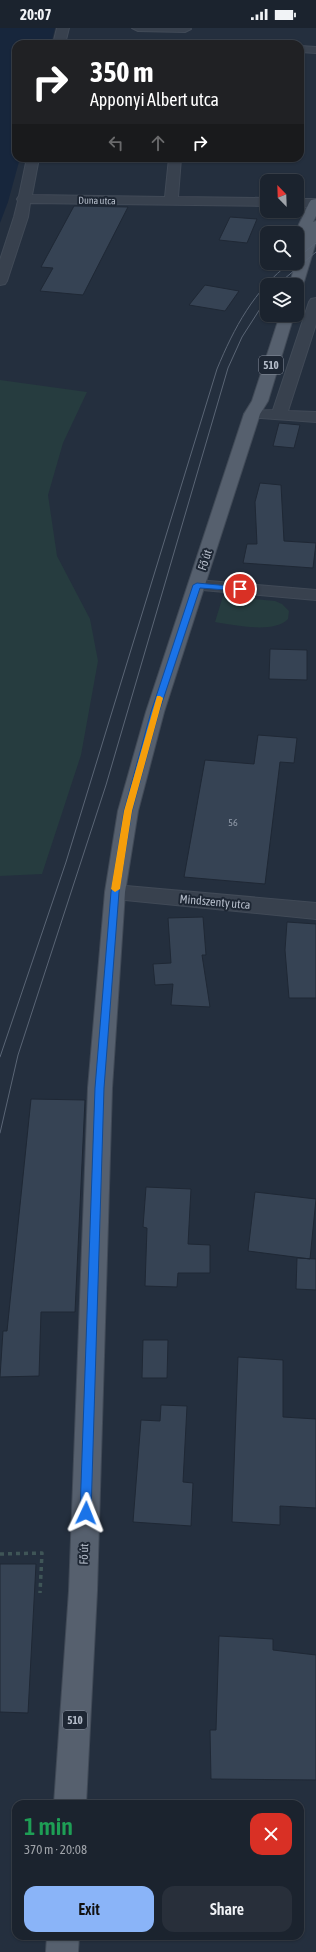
<!DOCTYPE html>
<meta charset="utf-8">
<style>
:root{--surface:#1b232e;--page:#282f3a;--text:#f1f3f6;--muted:#a0a4aa;--line:#39404a;--accent:#8ab4f8}
body{margin:0;font-family:"Asap Condensed",sans-serif;background:var(--page);color:var(--text);height:100vh;display:flex;flex-direction:column;font-size:15px;white-space:nowrap}
*{box-sizing:border-box;margin:0}
p{font-size:13px;color:var(--muted)}
.icon{flex:none;width:22px;height:22px;fill:none;stroke:currentColor;stroke-width:2;stroke-linecap:round;stroke-linejoin:round}
.map{position:relative;flex:1;overflow:hidden}
.details{position:absolute;left:12px;top:1772px;width:292px;height:140px;display:flex;flex-direction:column;background:var(--surface);border-radius:12px;box-shadow:0 1px 3px #0004,0 0 0 1px var(--line)}
.details>*{flex:none}
.guide{position:absolute;left:12px;top:12px;width:292px;height:122px;border-radius:12px;box-shadow:0 1px 3px #0004,0 0 0 1px var(--line);background:#202124;color:#fff;overflow:hidden}
.needle{width:26px;rotate:337deg}
.fabs{position:absolute;left:260px;top:146px;display:grid;gap:8px}
.fabs a{display:grid;place-items:center;width:44px;height:44px;border-radius:8px;background:var(--surface);box-shadow:0 1px 3px #0004,0 0 0 1px var(--line);font-size:20px}
.pin{position:absolute;display:grid;place-items:center;width:34px;height:34px;color:#fff;margin:-17px;border:2px solid #fff;border-radius:50%;box-shadow:0 1px 4px #0007}
.me{position:absolute;width:44px;margin:-22px;rotate:2deg;stroke-linejoin:round;filter:drop-shadow(0 0 3px #0008)}
.turn{display:flex;align-items:center;gap:14px;height:84px;padding:0 12px;font-size:18px}
.turn .icon{width:52px;height:52px;stroke-width:2.5}
.turn b{display:block;font-size:28px;line-height:34px}
.lanes{display:flex;align-items:center;height:38px;padding:0 12px;background:#0003;justify-content:center;gap:20px;direction:ltr}
.lanes .off{opacity:.35}
.round{display:grid;place-items:center;flex:none;width:42px;height:42px;border-radius:12px;background:var(--page)}
.overview{display:flex;align-items:center;justify-content:space-between;height:68px;padding:0 12px}
h1{font-size:24px;font-weight:600;line-height:30px;color:#1e9e55}
.cta{display:flex;gap:8px;margin-top:auto;padding:8px 12px}
.cta a{flex:1;height:46px;border-radius:12px;background:var(--accent);color:#111;font-size:16px;font-weight:600;line-height:46px;text-align:center}
.cta a+a{background:var(--page);color:var(--text)}
.status{display:flex;justify-content:space-between;align-items:center;height:28px;padding:0 20px;background:var(--surface);direction:ltr}
.status svg{height:11px;fill:currentColor}
.map>svg:first-child{display:block}
.green{fill:#263c3f}
.water{fill:#17263c}
.building{fill:#364354;stroke:#1f2835}
.lines{fill:none;stroke-linecap:round;stroke-linejoin:round}
.minor-casing{stroke:#414a57;stroke-width:2}
.major-casing{stroke:#414a57;stroke-width:2}
.path{stroke:#3f5557;stroke-width:3.5;stroke-dasharray:4 4;stroke-linecap:butt}
.minor{fill:#38414e;fill-rule:evenodd}
.major{fill:#56606e;fill-rule:evenodd}
.tram{stroke:#5a6575;stroke-width:1}
.route{fill:#1a73e8;stroke:#114b97}
.slow{fill:#f59e0b}
.labels{text-anchor:middle;stroke-width:4;stroke-linejoin:round;paint-order:stroke}
.far-street-label{font-size:10px;fill:#b4bcc9;stroke:#1d2633}
.number-label{font-size:10px;fill:#929caa}
.shield{fill:#1d2633;stroke:#878f9c;stroke-width:1}
.shield-label{font-size:11px;font-weight:bold;fill:#b4bcc9}
.street-label{font-size:12px;fill:#b4bcc9;stroke:#1d2633}
</style>
<div class="status"><b>20:07</b><svg viewBox="0 0 49 12"><path d="M0 12V9h3v3zM5 12V6h3v6zM10 12V3h3v9zM15 12V0h3v12zM26 1h20v11H26zM47 4h2v5h-2z"/></svg></div>
<div class="map">
<svg width="316" height="1924" viewBox="0 0 316 1924">
<rect width="100%" height="100%" fill="#242f3e"/>
<path class="green" d="M 0,352 L 87,364 L 63,415 L 48,467 L 57,528 L 90,591 L 98,633 L 81,727 L 42,846 L 0,848 Z
M 223,568 L 275,573 L 282,576 L 289,583 L 288,591 C 274,606 234,597 215,594 Z"/>
<path class="water" d="M 0,0 L 55,0 L 51,16 L 16,16 L 16,130 L 20,130 L 8,174 L 0,195 Z"/>
<path class="building" d="M 74,178 L 128,179 L 83,267 L 40,263 L 53,240 L 41,239 Z
M 230,189 L 257,191 L 247,215 L 219,212 Z
M 205,257 L 239,263 L 225,283 L 189,277 Z
M 279,395 L 300,397 L 294,420 L 273,418 Z
M 260,455 L 281,457 L 284,513 L 316,515 L 313,540 L 243,535 L 247,516 L 257,516 L 255,474 Z
M 270,621 L 307,622 L 307,652 L 269,651 Z
M 258,707 L 297,710 L 294,735 L 280,734 L 265,856 L 184,849 L 205,732 L 254,736 Z
M 203,889 L 206,927 L 202,927 L 210,979 L 171,977 L 173,956 L 155,957 L 153,936 L 171,935 L 168,890 Z
M 287,894 L 316,896 L 316,970 L 289,970 L 285,922 Z
M 31,1071 L 85,1072 L 75,1284 L 41,1284 L 39,1348 L 0,1349 L 3,1303 L 7,1303 Z
M 146,1159 L 191,1161 L 188,1216 L 210,1217 L 210,1245 L 178,1245 L 177,1259 L 145,1258 L 147,1200 L 143,1199 Z
M 255,1164 L 316,1171 L 310,1231 L 248,1223 Z
M 297,1230 L 316,1231 L 316,1262 L 296,1261 Z
M 143,1312 L 168,1312 L 167,1350 L 142,1350 Z
M 238,1329 L 283,1332 L 283,1389 L 316,1391 L 316,1480 L 280,1478 L 280,1497 L 232,1494 Z
M 161,1377 L 187,1378 L 183,1454 L 193,1455 L 191,1498 L 133,1494 L 141,1392 L 160,1393 Z
M 0,1536 L 36,1536 L 28,1685 L 0,1684 Z
M 219,1608 L 273,1611 L 273,1622 L 316,1627 L 316,1752 L 211,1751 L 210,1702 L 216,1702 Z"/>
<g class="lines">
<g class="minor-casing">
<path id="minor" d="M 57,0 L 69,0 L 65,16 L 53,16 Z
M 132,0 L 190,0 L 191,1 L 185,4 L 138,3 Z
M 300,18 L 316,19 L 316,25 L 300,24 Z
M 27,130 L 39,130 L 32,167 L 165,169 L 169,130 L 181,130 L 178,169 L 267,170 L 267,178 L 30,175 L 28,189 L 7,253 L 5,256 L 0,257 L 0,232 L 14,189 L 18,173 L 17,171 L 19,168 Z
M 297,171 L 316,171 L 316,179 L 297,179 Z
M 316,270 L 316,296 L 288,383 L 316,384 L 316,394 L 247,389 L 244,386 L 247,383 L 273,382 L 309,274 L 311,271 Z
M 197,552 L 316,562 L 316,572 L 191,561 L 188,557 L 191,553 Z
M 115,857 L 316,875 L 316,891 L 115,871 L 108,869 L 105,864 L 108,859 Z"/>
</g>
<g class="major-casing">
<path id="major" d="M 316,171 L 316,188 L 313,194 L 316,193 L 316,214 L 303,257 L 297,261 L 297,257 L 289,257 L 303,213 L 297,213 L 297,205 L 295,205 L 309,175 L 311,172 Z
M 280,287 L 294,287 L 268,373 L 260,386 L 164,684 L 138,783 L 125,864 L 112,1060 L 97,1563 L 86,1776 L 54,1776 L 69,1563 L 88,1060 L 105,864 L 118,783 L 146,684 L 244,386 L 252,373 Z
M 47,1908 L 79,1908 L 78,1924 L 46,1924 Z"/>
</g>
<path class="path" d="M 0,1526 L 42,1525 L 40,1565"/>
<use href="#minor" class="minor"/>
<use href="#major" class="major"/>
<path class="tram" d="M 297,230 L 316,215
M 277,257 L 316,224
M 0,1029 L 66,834 L 217,341 C 234,300 254,262 290,235
M 0,1105 L 18,1027 L 106,757 L 228,340 L 242,309 L 267,270"/>
</g>
<path class="route" d="M 197,555 L 240,559 L 244,561 L 240,563 L 200,560 L 159,684 L 132,783 L 119,864 L 104,1060 L 91,1485 L 90,1488 L 86,1490 L 82,1488 L 80,1485 L 95,1060 L 111,864 L 124,783 L 151,684 L 193,557 Z"/>
<path class="slow" d="M 157,668 L 160,668 L 163,670 L 132,783 L 120,861 L 115,864 L 111,861 L 124,783 Z"/>
<g class="labels">
<g class="far-street-label">
<text transform="translate(97 172) rotate(1)" y="4">Duna utca</text>
</g>
<g class="number-label">
<text x="233" y="798">56</text>
</g>
<g class="shield">
<rect x="259" y="328" width="24" height="18" rx="3"/>
<rect x="63" y="1683" width="24" height="18" rx="3"/>
</g>
<g class="shield-label">
<text x="271" y="341">510</text>
<text x="75" y="1696">510</text>
</g>
<g class="street-label">
<text transform="translate(205 532) rotate(-72)" y="4">Fő út</text>
<text transform="translate(215 874) rotate(5)" y="4">Mindszenty utca</text>
<text transform="translate(84 1526) rotate(-88)" y="4">Fő út</text>
</g>
</g>
</svg>
<div class="fabs">
<a><svg class="needle" viewBox="-14 -14 28 28"><path d="M0-13l5 13h-10z" fill="#e53935"/><path d="M0 13l5-13h-10z" fill="#a0a4aa"/></svg></a>
<a><svg class="icon" aria-label="search" viewBox="0 0 24 24"><circle cx="10" cy="10" r="6"/><path d="M15 15l6 6"/></svg></a>
<a><svg class="icon" aria-label="layers" viewBox="0 0 24 24"><path d="M12 4l9 5-9 5-9-5zM3 14l9 5 9-5"/></svg></a>
</div>
<div class="pin" style="left:240px;top:561px;background:#d93025"><svg class="icon" aria-label="arrive" viewBox="0 0 24 24"><path d="M6 21V4h12l-3 4 3 4H6"/></svg></div>
<svg class="me" style="left:86px;top:1485px" viewBox="-20 -20 40 40"><path d="M0-17L14 15 0 8-14 15z" fill="#1a73e8" stroke="#fff" stroke-width="4"/></svg>
<div class="guide">
<div class="turn"><svg class="icon" aria-label="right" viewBox="0 0 24 24"><path d="M7 20v-9h11M14 6l5 5-5 5"/></svg><div><b>350 m</b>Apponyi Albert utca</div></div>
<div class="lanes"><svg class="icon off" aria-label="left" viewBox="0 0 24 24"><path d="M17 20v-9H6M10 6l-5 5 5 5"/></svg><svg class="icon off" aria-label="ahead" viewBox="0 0 24 24"><path d="M12 20V5M6 11l6-6 6 6"/></svg><svg class="icon" aria-label="right" viewBox="0 0 24 24"><path d="M7 20v-9h11M14 6l5 5-5 5"/></svg></div>
</div>
<section class="details">
<div class="overview"><div><h1>1 min</h1><p>370 m · 20:08</p></div><a class="round" style="background:#d93025;color:#fff"><svg class="icon" aria-label="close" viewBox="0 0 24 24"><path d="M6 6l12 12M18 6L6 18"/></svg></a></div>
<div class="cta"><a>Exit</a><a>Share</a></div>
</section>
</div>
